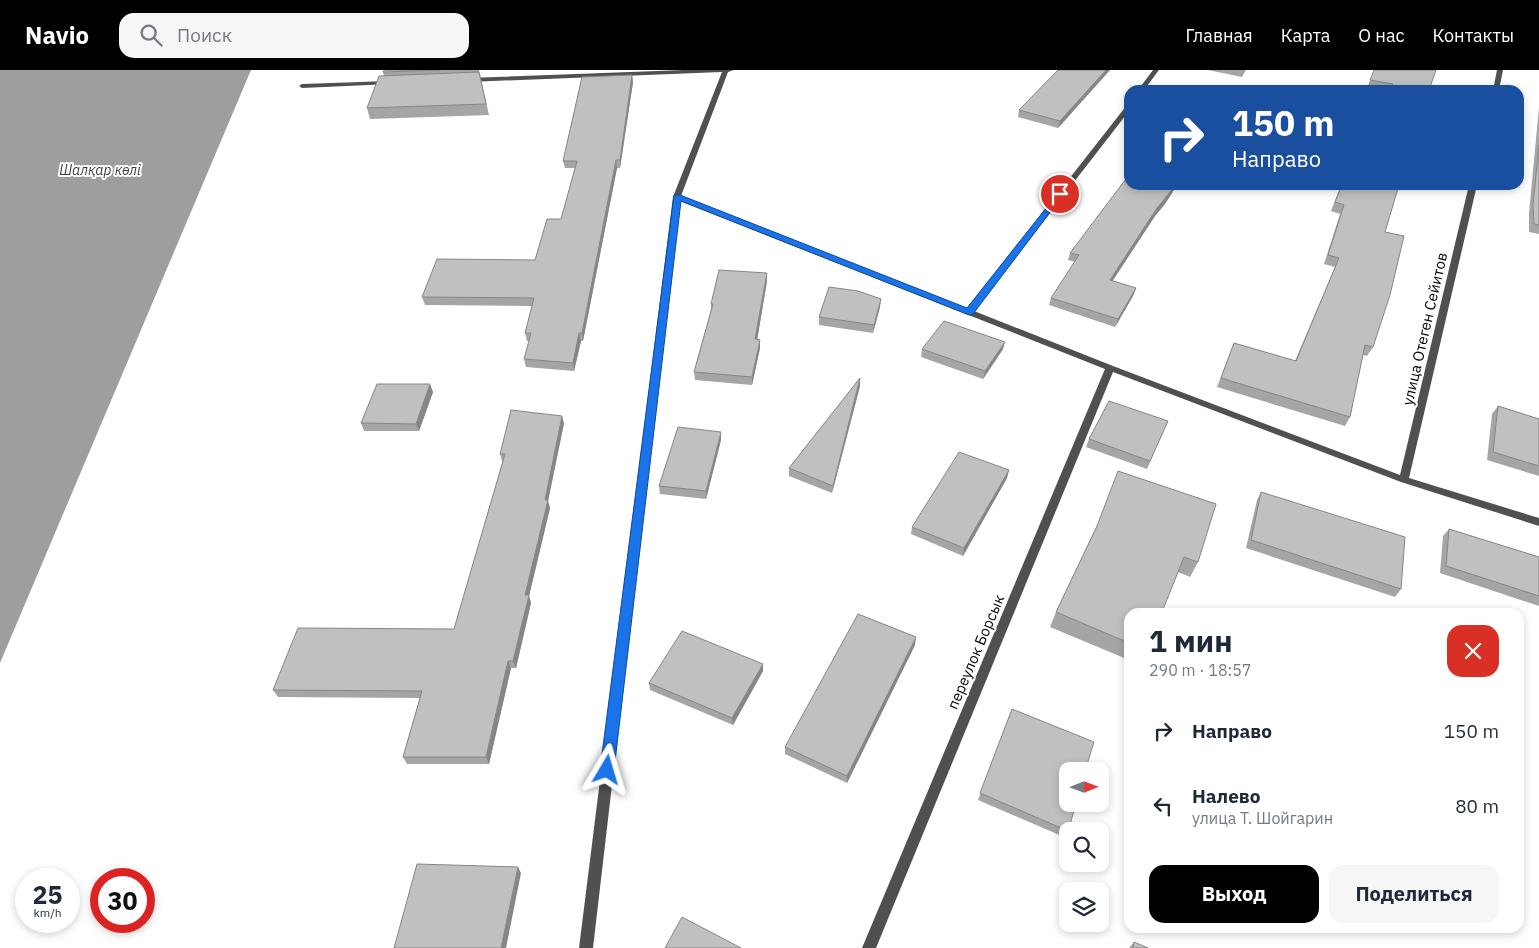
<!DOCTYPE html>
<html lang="ru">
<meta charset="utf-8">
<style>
:root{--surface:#fff;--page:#f6f6f7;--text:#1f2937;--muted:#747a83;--accent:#000}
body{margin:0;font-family:"IBM Plex Sans",sans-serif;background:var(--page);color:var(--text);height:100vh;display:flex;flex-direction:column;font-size:19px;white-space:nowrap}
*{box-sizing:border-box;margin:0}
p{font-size:16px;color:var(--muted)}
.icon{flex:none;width:28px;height:28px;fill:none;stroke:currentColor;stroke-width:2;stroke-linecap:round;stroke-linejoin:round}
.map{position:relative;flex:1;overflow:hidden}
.details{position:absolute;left:1124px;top:538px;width:400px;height:325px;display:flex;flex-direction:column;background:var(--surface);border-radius:15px;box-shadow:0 2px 8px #0003}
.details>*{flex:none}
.guide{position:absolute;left:1124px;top:15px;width:400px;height:105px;border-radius:15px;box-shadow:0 2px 8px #0003;background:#1a4fa0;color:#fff;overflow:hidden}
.needle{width:32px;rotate:89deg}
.tools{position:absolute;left:1059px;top:692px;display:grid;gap:10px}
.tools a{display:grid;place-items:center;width:50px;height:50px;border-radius:10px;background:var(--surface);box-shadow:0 2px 8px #0003;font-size:25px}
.speed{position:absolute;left:15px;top:798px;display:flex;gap:10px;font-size:25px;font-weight:700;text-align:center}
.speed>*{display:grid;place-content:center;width:65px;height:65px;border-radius:50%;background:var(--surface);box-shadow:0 2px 8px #0003;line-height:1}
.speed small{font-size:12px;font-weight:400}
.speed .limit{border:8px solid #d22;background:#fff;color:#111}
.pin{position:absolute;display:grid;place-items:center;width:42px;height:42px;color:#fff;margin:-21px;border:2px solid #fff;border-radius:50%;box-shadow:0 1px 5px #0007}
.me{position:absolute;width:55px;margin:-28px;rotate:7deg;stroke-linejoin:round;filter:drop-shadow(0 0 4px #0008)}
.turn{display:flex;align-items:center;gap:18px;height:105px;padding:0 25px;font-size:22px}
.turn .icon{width:65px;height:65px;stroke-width:2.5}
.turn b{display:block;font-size:35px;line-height:42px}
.round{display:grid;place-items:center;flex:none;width:52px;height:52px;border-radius:15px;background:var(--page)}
.head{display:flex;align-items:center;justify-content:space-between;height:85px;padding:0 25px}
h1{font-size:30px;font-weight:800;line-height:38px}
.cta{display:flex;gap:10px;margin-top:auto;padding:10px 25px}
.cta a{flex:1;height:58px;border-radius:15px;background:var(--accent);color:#fff;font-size:20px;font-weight:800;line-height:58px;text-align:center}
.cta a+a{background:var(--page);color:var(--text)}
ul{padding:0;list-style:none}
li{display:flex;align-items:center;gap:15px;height:75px;padding:0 25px}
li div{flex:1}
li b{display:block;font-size:19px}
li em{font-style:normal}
header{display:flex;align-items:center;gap:30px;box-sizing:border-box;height:70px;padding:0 25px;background:var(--accent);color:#fff}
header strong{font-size:24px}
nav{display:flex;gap:28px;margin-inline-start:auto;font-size:18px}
.search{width:350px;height:45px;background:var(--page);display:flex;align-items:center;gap:12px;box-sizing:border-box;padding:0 18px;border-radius:15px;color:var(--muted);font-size:19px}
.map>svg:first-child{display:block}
.water{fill:#9e9e9e}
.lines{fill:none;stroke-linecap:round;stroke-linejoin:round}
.minor{fill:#505050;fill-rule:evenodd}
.wall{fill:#a5a5a5}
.shaded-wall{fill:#868686}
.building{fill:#c0c0c0;stroke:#868686}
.route{fill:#1a73e8;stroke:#114b97}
.labels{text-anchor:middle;stroke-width:4;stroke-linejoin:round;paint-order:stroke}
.far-water-label{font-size:14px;font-style:italic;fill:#3f3f3f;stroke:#fff}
.street-label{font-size:15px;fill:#000;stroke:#fff}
</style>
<header>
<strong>Navio</strong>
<div class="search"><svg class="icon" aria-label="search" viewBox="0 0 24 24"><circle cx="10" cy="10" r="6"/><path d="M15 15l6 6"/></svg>Поиск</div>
<nav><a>Главная</a><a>Карта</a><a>О нас</a><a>Контакты</a></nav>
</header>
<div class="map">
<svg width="1539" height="878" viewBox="0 0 1539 878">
<rect width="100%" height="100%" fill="#fff"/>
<path class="water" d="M 0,0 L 251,0 L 0,593 Z"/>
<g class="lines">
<path class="minor" d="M 684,0 L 734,0 L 728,2 L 681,126 L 967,239 L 1127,35 L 1129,34 L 1129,41 L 974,241 L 1113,296 L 1400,405 L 1469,115 L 1477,115 L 1409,408 L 1539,448 L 1539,456 L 1401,412 L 1113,302 L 876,878 L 862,878 L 1105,299 L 680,131 L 593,878 L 579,878 L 673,127 L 722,2 L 468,12 L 465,10 L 468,8 Z
M 1153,0 L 1159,0 L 1144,20 L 1138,20 Z
M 1497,0 L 1503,0 L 1499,20 L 1493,20 Z
M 389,11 L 392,13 L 391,14 L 302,18 L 299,16 L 302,14 Z"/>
</g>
<path class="wall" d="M 384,0 L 479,0 L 489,45 L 370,49 L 367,38 L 384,6 L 383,2 Z
M 1110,0 L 1058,58 L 1018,47 L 1019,40 Z
M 1208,0 L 1246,0 L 1242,7 Z
M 1374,0 L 1436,0 L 1429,20 L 1378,20 L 1367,18 Z
M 632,5 L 633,12 L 620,98 L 617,98 L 583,271 L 581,271 L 574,301 L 526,297 L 524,289 L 529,271 L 527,271 L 525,263 L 532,236 L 425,235 L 422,227 L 535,190 L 561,149 L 575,98 L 565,98 L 563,91 Z
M 1539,37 L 1539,164 L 1529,162 L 1529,143 Z
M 1129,115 L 1177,115 L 1165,134 L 1155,146 L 1112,211 L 1136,218 L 1133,226 L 1115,257 L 1049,235 L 1051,228 L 1075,192 L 1068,190 L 1070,183 Z
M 1341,115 L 1399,115 L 1385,162 L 1373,277 L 1367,286 L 1363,285 L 1350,347 L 1345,356 L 1217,317 L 1234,273 L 1295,291 L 1335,197 L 1324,194 L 1340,144 L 1331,141 Z
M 767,203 L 767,211 L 757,269 L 760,270 L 760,278 L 752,315 L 695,310 L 694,302 L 711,240 L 711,234 Z
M 880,237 L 873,263 L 819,255 L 819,247 Z
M 922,279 L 1003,279 L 983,309 L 921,287 Z
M 860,308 L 860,316 L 832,423 L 789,406 L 789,398 Z
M 433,322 L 419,361 L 364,361 L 361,353 Z
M 1498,336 L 1539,349 L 1539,406 L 1487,390 L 1492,344 Z
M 1168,351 L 1147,399 L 1086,377 L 1089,369 Z
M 564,353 L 548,431 L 550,438 L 529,526 L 531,533 L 516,598 L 511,598 L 489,694 L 407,694 L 403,687 L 420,628 L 278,627 L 273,620 L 454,559 L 503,391 L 502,391 L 500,384 Z
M 721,370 L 706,429 L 660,424 L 659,416 Z
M 1009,400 L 1007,408 L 963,486 L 911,464 L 912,457 Z
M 1261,422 L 1401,519 L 1395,527 L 1246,478 L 1257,430 Z
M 1097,456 L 1198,492 L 1190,507 L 1178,502 L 1129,542 L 1129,590 L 1050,557 L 1056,542 Z
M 1449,459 L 1539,487 L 1539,536 L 1440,503 L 1443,466 Z
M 915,575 L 847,713 L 785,684 L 785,677 Z
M 763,594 L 763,601 L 733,655 L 650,620 L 649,613 Z
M 1012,639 L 1068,761 L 1064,767 L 978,730 Z
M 1134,872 L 1148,878 L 1129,878 Z"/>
<path class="shaded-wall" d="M 1106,0 L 1110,0 L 1058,58 L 1060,51 Z
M 632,5 L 633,12 L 620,98 L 620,90 Z
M 616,90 L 617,98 L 583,271 L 582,263 Z
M 1175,115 L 1177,115 L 1165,134 L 1155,146 L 1108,218 L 1110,210 L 1157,138 Z
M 767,203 L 767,211 L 756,277 L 755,269 Z
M 1136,218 L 1133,226 L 1115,257 L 1118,249 Z
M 881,229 L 880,237 L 873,263 L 874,255 Z
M 579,263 L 581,271 L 574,301 L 573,293 Z
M 760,270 L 760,278 L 752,315 L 752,307 Z
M 1005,272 L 1003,279 L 983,309 L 985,301 Z
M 860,308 L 860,316 L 832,423 L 833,416 Z
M 430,314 L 433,322 L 419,361 L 416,354 Z
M 562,346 L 564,353 L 548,431 L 550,438 L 529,526 L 531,533 L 516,598 L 513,591 L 525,525 Z
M 721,362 L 721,370 L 706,429 L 706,421 Z
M 1009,400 L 1007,408 L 963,486 L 964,478 Z
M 916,567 L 915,575 L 847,713 L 847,706 Z
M 508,591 L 511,598 L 489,694 L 486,687 Z
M 763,594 L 763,601 L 733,655 L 732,648 Z
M 518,797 L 521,803 L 506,878 L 501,878 Z"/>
<path class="building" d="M 384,0 L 439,0 L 383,2 Z
M 1058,0 L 1106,0 L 1060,51 L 1019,40 Z
M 1374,0 L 1436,0 L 1429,20 L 1391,20 L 1393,14 L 1370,10 Z
M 479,2 L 486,34 L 367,38 L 379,6 Z
M 632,5 L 620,90 L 616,90 L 582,263 L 579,263 L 573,293 L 524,289 L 531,263 L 525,263 L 534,228 L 422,227 L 437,189 L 535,190 L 547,149 L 561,149 L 577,91 L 563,91 L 582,7 Z
M 1539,75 L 1539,155 L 1534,154 L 1533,135 Z
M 1129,105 L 1129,115 L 1175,115 L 1167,126 L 1157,138 L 1110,210 L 1136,218 L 1118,249 L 1051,228 L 1079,185 L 1070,183 Z
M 1342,115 L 1399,115 L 1385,162 L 1404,166 L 1390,225 L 1373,277 L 1365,275 L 1350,347 L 1221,308 L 1234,273 L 1296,291 L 1339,188 L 1328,185 L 1344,135 L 1335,132 Z
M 719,200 L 767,203 L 755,269 L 760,270 L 752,307 L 694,302 L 713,234 L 711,234 Z
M 829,217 L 858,221 L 881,229 L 874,255 L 819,247 Z
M 944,251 L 1005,272 L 985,301 L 922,279 Z
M 860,308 L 833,416 L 789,398 Z
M 377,314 L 430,314 L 416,354 L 361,353 Z
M 1109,331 L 1168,351 L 1150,391 L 1089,369 Z
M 1498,336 L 1539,349 L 1539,396 L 1493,382 Z
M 511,340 L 562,346 L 545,430 L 548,430 L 525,525 L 529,525 L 513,591 L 508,591 L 486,687 L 403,687 L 422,621 L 273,620 L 298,558 L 454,559 L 505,384 L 500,384 Z
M 678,357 L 721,362 L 706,421 L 659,416 Z
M 959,382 L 1009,400 L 964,478 L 912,457 Z
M 1118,401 L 1216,434 L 1198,492 L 1184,487 L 1162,542 L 1129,542 L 1129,573 L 1056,542 L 1097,456 Z
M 1261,422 L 1405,467 L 1401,519 L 1251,470 Z
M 1449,459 L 1539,487 L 1539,526 L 1446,496 Z
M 858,544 L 916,567 L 847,706 L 785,677 Z
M 682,561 L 763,594 L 732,648 L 649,613 Z
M 1012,639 L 1094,672 L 1085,701 L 1068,701 L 1068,734 L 1076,734 L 1068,761 L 980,723 Z
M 417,794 L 518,797 L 501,878 L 394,878 Z
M 682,847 L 741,878 L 665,878 Z
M 1134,872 L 1148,878 L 1133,878 Z"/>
<path class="route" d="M 1058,123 L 1064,124 L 973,244 L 969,245 L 681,131 L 614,700 L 612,705 L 607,706 L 602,705 L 600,700 L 674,125 L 680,125 L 967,238 Z"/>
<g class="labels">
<g class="far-water-label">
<text x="100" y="105">Шалқар көлі</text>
</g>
<g class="street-label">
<text transform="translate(1425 259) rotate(-77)" y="5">улица Отеген Сейитов</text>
<text transform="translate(976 582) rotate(-67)" y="5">переулок Борсык</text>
</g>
</g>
</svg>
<div class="tools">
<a><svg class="needle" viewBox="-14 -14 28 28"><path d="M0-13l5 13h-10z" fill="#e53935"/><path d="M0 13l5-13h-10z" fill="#747a83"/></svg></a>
<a><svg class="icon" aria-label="search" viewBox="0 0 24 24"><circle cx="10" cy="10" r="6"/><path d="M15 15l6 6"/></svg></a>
<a><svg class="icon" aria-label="layers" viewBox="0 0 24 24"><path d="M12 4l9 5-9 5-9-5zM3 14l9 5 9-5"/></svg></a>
</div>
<div class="speed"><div>25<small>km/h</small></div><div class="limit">30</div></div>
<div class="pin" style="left:1060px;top:124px;background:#d93025"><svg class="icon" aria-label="arrive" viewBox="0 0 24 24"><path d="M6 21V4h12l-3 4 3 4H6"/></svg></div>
<svg class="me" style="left:607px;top:700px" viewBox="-20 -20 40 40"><path d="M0-17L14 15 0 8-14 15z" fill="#1a73e8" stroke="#fff" stroke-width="4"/></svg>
<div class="guide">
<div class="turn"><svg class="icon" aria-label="right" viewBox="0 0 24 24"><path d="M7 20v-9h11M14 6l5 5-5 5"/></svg><div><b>150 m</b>Направо</div></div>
</div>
<section class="details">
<div class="head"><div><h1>1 мин</h1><p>290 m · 18:57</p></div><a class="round" style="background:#d93025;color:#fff"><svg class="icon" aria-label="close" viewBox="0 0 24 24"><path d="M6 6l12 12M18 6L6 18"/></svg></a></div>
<ul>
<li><svg class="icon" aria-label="right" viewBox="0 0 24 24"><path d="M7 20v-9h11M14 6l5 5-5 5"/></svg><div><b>Направо</b></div><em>150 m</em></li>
<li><svg class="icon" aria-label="left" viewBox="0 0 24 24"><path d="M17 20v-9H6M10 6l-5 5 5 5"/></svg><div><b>Налево</b><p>улица Т. Шойгарин</p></div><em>80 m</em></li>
</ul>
<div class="cta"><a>Выход</a><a>Поделиться</a></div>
</section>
</div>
